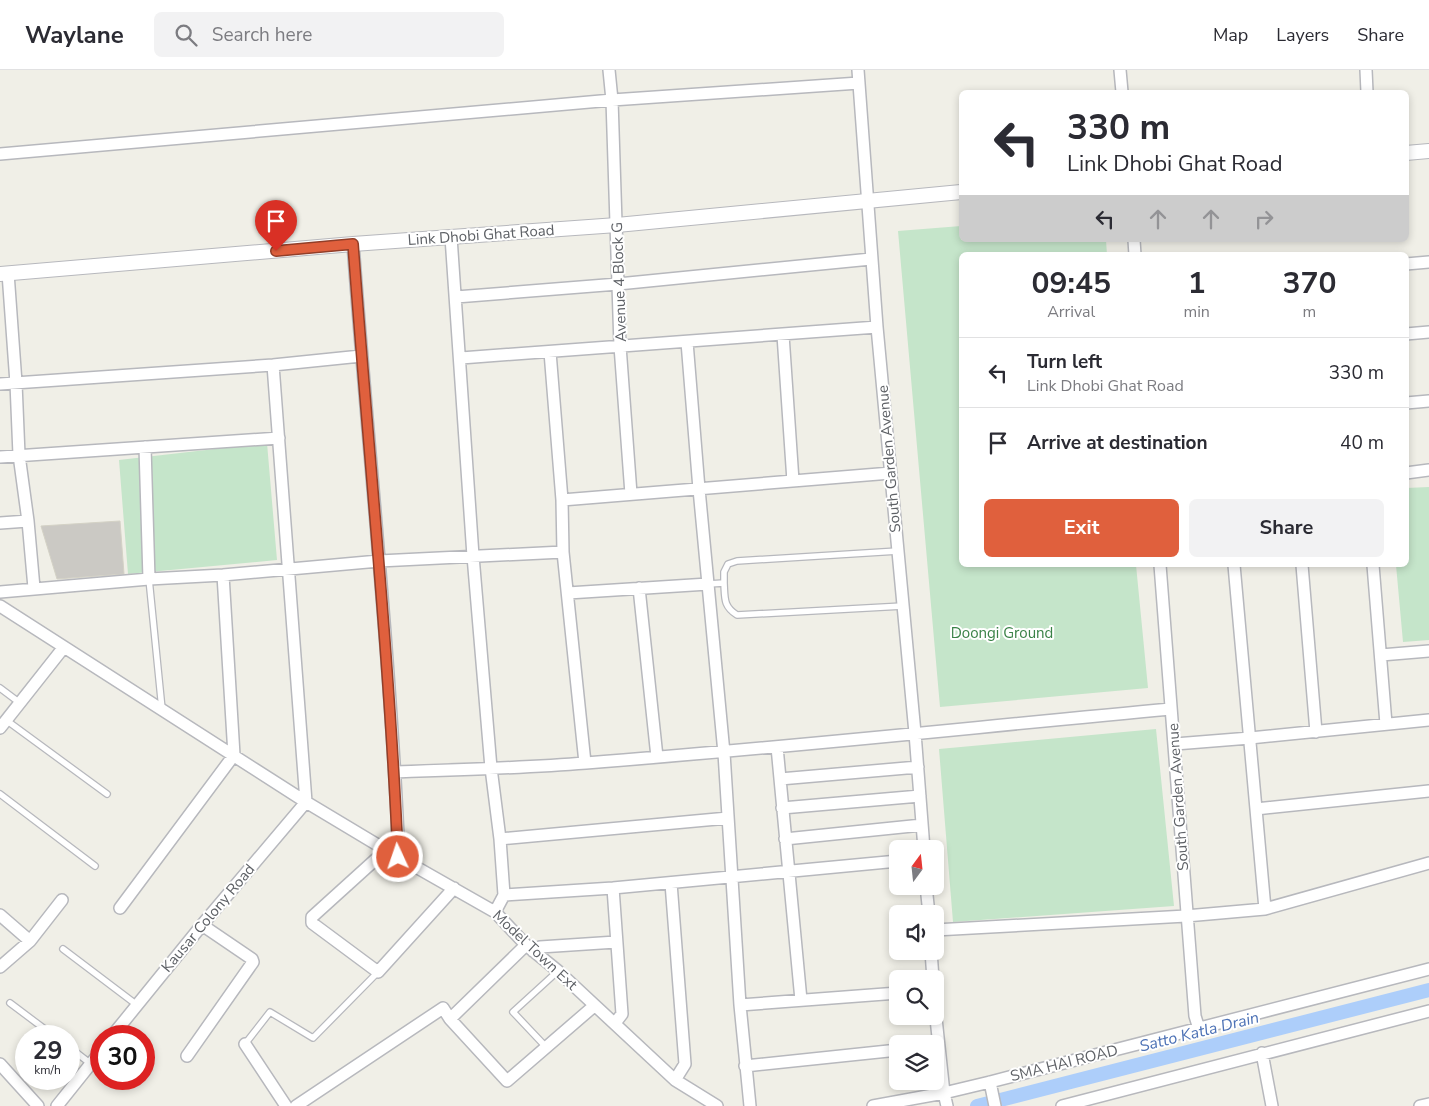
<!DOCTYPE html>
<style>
:root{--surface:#fff;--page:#f2f2f3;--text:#2b2b33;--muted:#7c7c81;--line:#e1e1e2;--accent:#e0603d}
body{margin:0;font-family:"Nunito Sans",sans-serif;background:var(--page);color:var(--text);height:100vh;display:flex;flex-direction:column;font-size:19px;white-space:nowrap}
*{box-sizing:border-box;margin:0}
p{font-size:16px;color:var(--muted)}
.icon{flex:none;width:28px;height:28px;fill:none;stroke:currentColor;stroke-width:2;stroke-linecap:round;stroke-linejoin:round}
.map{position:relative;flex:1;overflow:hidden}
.details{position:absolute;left:959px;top:182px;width:450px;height:315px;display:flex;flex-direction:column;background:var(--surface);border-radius:8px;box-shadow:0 2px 8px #0003}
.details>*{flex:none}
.top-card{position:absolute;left:959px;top:20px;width:450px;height:152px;border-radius:8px;box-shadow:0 2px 8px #0003;background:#fff;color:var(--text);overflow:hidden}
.needle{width:32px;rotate:15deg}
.controls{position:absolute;left:889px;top:770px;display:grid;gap:10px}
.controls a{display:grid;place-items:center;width:55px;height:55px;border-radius:8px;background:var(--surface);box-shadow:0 2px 8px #0003;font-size:25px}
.speed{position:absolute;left:15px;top:955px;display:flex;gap:10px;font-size:25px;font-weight:700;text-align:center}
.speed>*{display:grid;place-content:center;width:65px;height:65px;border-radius:50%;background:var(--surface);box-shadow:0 2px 8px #0003;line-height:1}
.speed small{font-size:12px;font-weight:400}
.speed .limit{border:8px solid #d22;background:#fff;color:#111}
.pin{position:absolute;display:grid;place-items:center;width:42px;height:42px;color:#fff;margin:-51px -21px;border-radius:50% 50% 50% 0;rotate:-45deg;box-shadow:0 0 5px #0007}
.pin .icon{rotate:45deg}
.me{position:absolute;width:55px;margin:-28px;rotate:357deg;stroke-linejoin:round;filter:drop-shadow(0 0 4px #0008)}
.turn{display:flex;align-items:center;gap:18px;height:105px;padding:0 25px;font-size:22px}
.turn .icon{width:65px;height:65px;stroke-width:2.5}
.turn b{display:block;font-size:35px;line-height:42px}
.lanes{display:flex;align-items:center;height:48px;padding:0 25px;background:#0003;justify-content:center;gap:25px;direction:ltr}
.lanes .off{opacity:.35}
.eta{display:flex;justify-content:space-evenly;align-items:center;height:85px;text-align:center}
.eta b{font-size:30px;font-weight:700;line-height:35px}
.action{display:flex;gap:10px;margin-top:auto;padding:10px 25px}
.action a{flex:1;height:58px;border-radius:8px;background:var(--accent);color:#fff;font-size:20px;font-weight:700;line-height:58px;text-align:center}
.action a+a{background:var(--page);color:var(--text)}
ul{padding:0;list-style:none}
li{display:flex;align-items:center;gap:15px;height:70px;padding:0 25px;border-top:1px solid var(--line)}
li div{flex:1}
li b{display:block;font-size:19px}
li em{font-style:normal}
header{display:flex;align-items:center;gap:30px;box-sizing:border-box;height:70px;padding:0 25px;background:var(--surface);border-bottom:1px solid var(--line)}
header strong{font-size:24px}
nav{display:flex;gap:28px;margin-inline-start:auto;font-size:18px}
.search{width:350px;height:45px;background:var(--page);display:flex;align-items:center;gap:12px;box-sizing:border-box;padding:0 18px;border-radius:8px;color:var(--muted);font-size:19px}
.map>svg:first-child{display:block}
.green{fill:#c5e5ca}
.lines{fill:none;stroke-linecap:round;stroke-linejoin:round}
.canal{stroke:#adcefa;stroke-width:14}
.building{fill:#cbc9c4;stroke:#d4d2c6}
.service-casing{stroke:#b7b8bd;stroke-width:8}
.minor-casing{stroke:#b7b8bd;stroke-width:14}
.tertiary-casing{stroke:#b7b8bd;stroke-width:16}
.service{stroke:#fff;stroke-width:5.5}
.minor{stroke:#fff;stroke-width:11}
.tertiary{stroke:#fff;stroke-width:14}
.route-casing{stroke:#923e28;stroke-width:12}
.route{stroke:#e0603d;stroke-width:9}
.labels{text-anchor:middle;stroke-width:4;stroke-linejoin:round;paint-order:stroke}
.street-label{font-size:15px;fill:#5e6166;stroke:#fff}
.park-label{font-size:15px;fill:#3a8247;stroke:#fff}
.water-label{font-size:16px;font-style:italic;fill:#4c71b5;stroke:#fff}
</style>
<header>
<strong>Waylane</strong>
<div class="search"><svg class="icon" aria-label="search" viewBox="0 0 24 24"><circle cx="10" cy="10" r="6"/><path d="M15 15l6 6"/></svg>Search here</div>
<nav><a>Map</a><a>Layers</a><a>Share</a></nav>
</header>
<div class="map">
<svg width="1429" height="1036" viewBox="0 0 1429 1036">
<rect width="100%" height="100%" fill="#f0efe7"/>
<path class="green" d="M 961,156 L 961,170 L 1106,170 L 1107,185 L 961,185 L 961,495 L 1136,495 L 1148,618 L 940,637 L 898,161 Z
M 267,373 L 277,490 L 128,504 L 119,390 Z
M 1429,417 L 1429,570 L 1403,572 L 1396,495 L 1406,495 L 1406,418 Z
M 1156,659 L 1174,836 L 953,852 L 939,679 Z"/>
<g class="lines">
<path class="canal" d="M 977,1036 L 1429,920"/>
</g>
<path class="building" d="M 120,451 L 124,504 L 57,509 L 41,456 Z"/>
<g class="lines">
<g class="service-casing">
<path id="service" d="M 149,509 L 162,639
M 724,513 C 725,528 723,536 737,545 L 903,536
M 708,514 L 724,513 L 724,502 L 728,494 L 737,491 L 898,481
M 0,618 L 20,633
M 6,650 L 107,724
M 0,724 L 95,796
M 63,879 L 137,935
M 10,933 L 54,966
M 245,974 L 270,942 L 313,968 L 378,902
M 69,977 L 91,994
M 547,978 L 513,942 L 558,901"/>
</g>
<g class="minor-casing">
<path id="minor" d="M 609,0 L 612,30 L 620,276 L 631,424
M 858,0 L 877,257 L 915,663 L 924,779
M 1120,0 L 1122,22
M 1366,0 L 1367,22
M 0,84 L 612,30 L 859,13
M 451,167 L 473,486 L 491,698 L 500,769 L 504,825 L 495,842
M 1134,170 L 1135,185
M 353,174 C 368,378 390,582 399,787
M 1406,194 L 1429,192
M 8,203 L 16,313 L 19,385 L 28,451 L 34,518
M 456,227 L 618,214 L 871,189
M 1406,264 L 1429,262
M 783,265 L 793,411
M 687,272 L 699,419 L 724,683 L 740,935 L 750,1036
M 550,282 L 562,430 L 563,482 L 585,693
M 461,288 L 877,257
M 0,314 L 273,295 L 361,286
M 1406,333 L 1429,331
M 145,377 L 149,509
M 0,387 L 279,368
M 1406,403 L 1429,400
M 562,430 L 891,403
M 0,453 L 28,451
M 1160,495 L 1195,946 L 1199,959
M 1234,495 L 1265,839
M 1302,495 L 1316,662
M 1373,495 L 1386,654
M 639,518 L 657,687
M 0,522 L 149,509 L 223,505 L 379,491 L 563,482
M 568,523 L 708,514
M 0,536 L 306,732 L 386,780 L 495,842 L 526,875 L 558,901 L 675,1010 L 717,1036
M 1381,585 L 1429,581
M 0,658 L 64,577
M 1175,674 L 1250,668 L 1429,650
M 777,677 L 801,930
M 395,702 C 459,700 523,698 586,693 C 782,678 976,657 1171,639
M 780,709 L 918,697
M 782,738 L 920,726
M 1256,739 L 1429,721
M 500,769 L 728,748
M 785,769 L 922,755
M 386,780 L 312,847 L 312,853 L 378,902 L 454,818
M 671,813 L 685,994 L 675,1010
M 926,816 L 929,844
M 613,818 L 622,944 L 615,953
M 504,825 L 613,818 L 898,791
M 120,838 L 234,685 L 223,505
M 0,845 L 30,871
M 935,860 L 1186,846 L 1265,839 L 1429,793
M 533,881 L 540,877 L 616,872
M 931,881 L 933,909
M 0,897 L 30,871 L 62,830
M 740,935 L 898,923
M 935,939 L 944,1023 L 947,1036
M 450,949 L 507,1011 L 594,936
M 112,966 L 202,855 L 306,732 L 273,295
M 245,974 L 286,1036
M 1262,983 L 1272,1036
M 187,986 L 253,892 L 252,889 L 202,855
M 0,994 L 38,1036
M 745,996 L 898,980
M 990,1012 L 995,1036
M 57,1036 L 101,981
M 296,1036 L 443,938 L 450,949 L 526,875
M 873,1036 L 944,1023 L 990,1012 L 1429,899
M 1062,1036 L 1429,941
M 1420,1036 L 1429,1034"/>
</g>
<g class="tertiary-casing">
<path id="tertiary" d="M 1406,83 L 1429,81
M 0,204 L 353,174 L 617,155 L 961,122"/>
</g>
<use href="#service" class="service"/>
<use href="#minor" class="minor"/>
<use href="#tertiary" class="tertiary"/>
</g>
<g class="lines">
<g class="route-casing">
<path id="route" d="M 276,181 L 353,174 C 368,378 389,582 398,787"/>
</g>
<use href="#route" class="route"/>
</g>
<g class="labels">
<g class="street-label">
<text transform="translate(481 165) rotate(-4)" y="5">Link Dhobi Ghat Road</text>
<text transform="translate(619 212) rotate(-92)" y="5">Avenue 4 Block G</text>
<text transform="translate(889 389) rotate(-95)" y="5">South Garden Avenue</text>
<text transform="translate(1178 727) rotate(-94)" y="5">South Garden Avenue</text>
<text transform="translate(208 848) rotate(-50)" y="5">Kausar Colony Road</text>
<text transform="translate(535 880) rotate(43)" y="5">Model Town Ext</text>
<text transform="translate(1064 993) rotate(-14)" y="5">SMA HAI ROAD</text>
</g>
<g class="park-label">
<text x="1002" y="568">Doongi Ground</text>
</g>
<g class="water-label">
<text transform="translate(1199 961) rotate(-14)" y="6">Satto Katla Drain</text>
</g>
</g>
</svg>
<div class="controls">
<a><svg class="needle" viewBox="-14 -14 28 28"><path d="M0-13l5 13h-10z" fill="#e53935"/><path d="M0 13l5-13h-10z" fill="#7c7c81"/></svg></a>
<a><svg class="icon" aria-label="sound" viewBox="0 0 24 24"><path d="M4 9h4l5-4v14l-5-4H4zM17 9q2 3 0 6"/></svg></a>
<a><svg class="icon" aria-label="search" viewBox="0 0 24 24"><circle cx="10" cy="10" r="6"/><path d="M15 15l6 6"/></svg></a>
<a><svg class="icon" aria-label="layers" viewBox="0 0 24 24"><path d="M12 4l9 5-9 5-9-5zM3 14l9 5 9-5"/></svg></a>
</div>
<div class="speed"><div>29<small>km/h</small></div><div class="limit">30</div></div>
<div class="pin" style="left:276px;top:181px;background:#d93025"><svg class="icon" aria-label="arrive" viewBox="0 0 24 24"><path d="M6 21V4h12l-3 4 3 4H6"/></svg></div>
<svg class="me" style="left:398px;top:787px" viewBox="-20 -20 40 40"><circle r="17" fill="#e0603d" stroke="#fff" stroke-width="3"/><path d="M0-11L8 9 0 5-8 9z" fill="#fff"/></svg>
<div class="top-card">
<div class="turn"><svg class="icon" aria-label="left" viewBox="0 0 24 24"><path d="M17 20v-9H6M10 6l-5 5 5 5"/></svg><div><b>330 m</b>Link Dhobi Ghat Road</div></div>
<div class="lanes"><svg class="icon" aria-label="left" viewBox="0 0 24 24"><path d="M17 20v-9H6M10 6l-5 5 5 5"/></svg><svg class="icon off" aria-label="ahead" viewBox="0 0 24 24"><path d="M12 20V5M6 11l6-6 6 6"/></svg><svg class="icon off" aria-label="ahead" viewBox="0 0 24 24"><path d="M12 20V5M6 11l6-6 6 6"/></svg><svg class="icon off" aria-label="right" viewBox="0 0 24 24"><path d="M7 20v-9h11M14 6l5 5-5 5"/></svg></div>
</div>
<section class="details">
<div class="eta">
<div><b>09:45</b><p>Arrival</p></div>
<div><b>1</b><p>min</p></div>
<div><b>370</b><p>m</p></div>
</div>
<ul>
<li><svg class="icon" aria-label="left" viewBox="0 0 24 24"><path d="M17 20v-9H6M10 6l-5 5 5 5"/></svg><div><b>Turn left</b><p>Link Dhobi Ghat Road</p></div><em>330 m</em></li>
<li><svg class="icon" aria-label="arrive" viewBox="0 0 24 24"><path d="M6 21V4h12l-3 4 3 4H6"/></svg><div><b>Arrive at destination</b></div><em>40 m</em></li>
</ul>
<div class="action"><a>Exit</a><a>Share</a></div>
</section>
</div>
